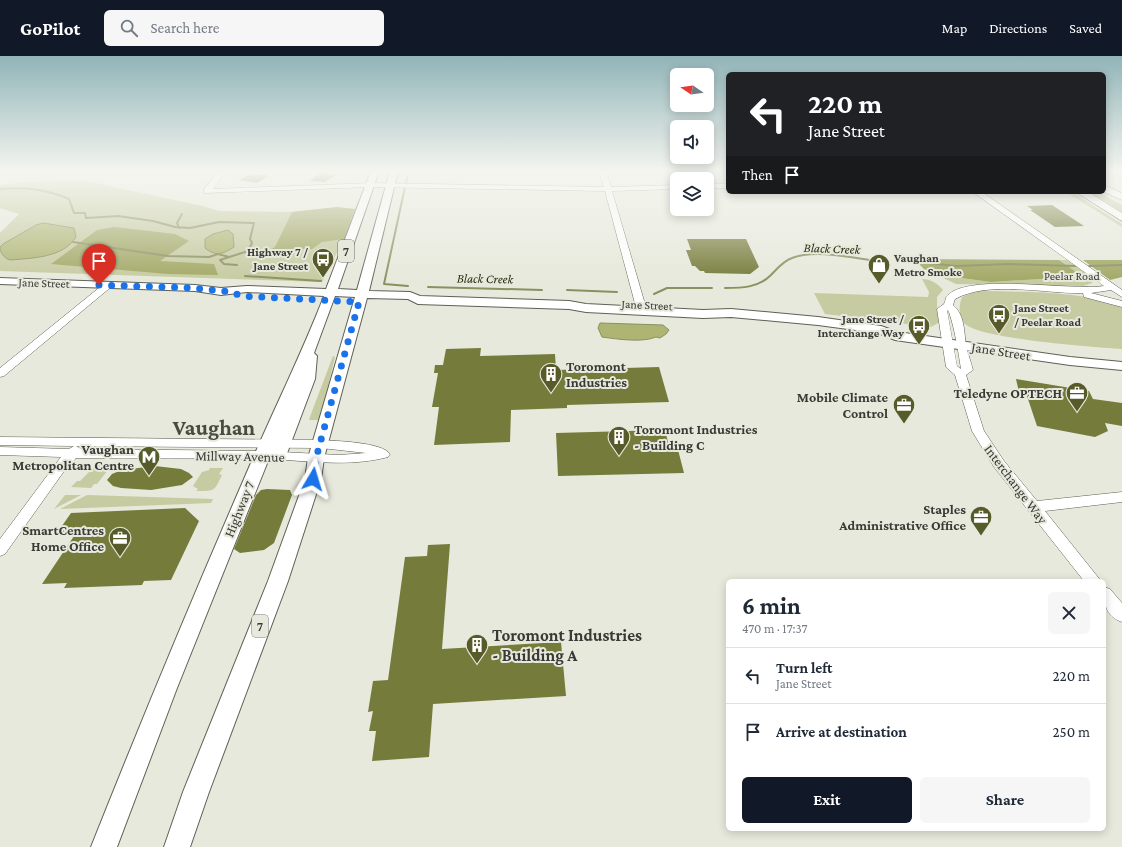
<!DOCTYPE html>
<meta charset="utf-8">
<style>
:root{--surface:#fff;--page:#f6f6f7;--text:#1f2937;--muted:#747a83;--line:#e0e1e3;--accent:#111827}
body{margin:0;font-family:"Crimson Pro",serif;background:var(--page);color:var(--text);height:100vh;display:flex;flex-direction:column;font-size:15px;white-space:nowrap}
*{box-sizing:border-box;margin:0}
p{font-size:13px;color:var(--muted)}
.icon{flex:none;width:22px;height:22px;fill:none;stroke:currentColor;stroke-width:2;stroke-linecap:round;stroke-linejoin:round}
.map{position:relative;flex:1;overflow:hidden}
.side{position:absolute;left:726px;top:523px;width:380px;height:252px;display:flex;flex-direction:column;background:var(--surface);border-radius:6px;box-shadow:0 2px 10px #0003}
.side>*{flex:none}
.hud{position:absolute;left:726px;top:16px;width:380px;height:122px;border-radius:6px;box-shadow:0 2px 10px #0003;background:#202124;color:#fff;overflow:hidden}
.needle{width:26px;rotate:283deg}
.buttons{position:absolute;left:670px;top:12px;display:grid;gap:8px}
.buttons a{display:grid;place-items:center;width:44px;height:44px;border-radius:6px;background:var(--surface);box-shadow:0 2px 10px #0003;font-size:20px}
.pin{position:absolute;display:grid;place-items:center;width:34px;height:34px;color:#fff;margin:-41px -17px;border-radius:50% 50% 50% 0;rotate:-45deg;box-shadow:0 0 4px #0007}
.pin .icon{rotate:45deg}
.me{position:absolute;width:44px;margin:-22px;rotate:7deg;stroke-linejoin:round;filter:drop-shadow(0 0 3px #0008)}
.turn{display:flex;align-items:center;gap:14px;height:84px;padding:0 16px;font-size:18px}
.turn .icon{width:52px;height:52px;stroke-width:2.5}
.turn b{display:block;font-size:28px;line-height:34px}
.then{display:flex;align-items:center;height:38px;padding:0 16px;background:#0003;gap:8px;font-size:15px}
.round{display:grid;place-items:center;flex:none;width:42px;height:42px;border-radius:6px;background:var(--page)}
.overview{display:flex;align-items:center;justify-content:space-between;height:68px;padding:0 16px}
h1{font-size:24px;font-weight:700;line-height:30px}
.action{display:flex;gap:8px;margin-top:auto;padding:8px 16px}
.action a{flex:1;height:46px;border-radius:6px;background:var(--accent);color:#fff;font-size:16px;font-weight:700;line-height:46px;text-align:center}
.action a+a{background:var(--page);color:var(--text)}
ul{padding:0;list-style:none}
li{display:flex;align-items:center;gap:12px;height:56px;padding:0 16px;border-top:1px solid var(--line)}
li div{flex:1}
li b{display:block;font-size:15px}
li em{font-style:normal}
header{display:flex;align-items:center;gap:24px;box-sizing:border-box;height:56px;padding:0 20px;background:var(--accent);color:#fff}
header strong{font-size:19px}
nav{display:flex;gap:22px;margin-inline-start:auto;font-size:14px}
.search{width:280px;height:36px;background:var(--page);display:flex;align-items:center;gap:10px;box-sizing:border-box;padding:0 14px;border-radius:6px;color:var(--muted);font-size:15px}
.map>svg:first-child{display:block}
.green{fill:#c6cba1}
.forest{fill:#a2a866}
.water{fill:#aeb572;stroke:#8b9060}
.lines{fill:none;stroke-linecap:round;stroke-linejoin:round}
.stream{stroke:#8b9060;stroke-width:2}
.building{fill:#757b3a}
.minor-casing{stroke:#5f6055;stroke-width:1}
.major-casing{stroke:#5f6055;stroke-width:2}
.highway-casing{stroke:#5f6055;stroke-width:1}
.minor{fill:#fff;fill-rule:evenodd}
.major{fill:#fff;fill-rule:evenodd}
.highway{fill:#fff;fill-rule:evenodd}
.route{stroke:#1a73e8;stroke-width:7;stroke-dasharray:0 12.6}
.labels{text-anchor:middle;stroke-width:4;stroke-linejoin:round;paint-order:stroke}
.far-poi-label{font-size:12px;font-weight:bold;fill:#393a35;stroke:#e7e9dc;text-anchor:end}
.far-street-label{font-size:12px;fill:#393a35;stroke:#e7e9dc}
.far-water-label{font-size:13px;font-style:italic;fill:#2c2e11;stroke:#e7e9dc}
.shield{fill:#e7e9dc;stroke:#6d6e67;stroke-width:1}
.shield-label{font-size:13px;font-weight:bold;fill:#393a35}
.street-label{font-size:14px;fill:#393a35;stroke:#e7e9dc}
.poi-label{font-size:14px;font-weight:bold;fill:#393a35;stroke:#e7e9dc;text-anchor:end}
.near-poi-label{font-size:17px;font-weight:bold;fill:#393a35;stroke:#e7e9dc;text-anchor:start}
.town-label{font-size:22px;font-weight:bold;fill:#494b40;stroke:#e7e9dc}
</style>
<header>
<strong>GoPilot</strong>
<div class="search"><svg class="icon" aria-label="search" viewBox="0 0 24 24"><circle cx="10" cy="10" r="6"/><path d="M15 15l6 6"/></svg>Search here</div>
<nav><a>Map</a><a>Directions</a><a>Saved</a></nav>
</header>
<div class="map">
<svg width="1122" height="791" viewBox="0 0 1122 791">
<rect width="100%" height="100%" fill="#e7e9dc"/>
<path class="green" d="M 85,125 L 203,150 L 219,155 L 292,156 L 329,152 L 355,153 L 344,183 L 322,226 L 0,215 L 0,177 L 19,158 L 0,152 L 0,129 L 29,126 Z
M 1066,136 L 1072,136 L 1122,168 L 1122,171 Z
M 1089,136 L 1098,136 L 1122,149 L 1122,156 Z
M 1059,204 L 1071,204 L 1093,221 L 1092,227 L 1083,230 L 956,228 L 924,213 L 939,219 L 991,226 L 1057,222 L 1075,216 Z
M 922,223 C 931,223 937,227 943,234 L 937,241 L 937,250 L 941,267 L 938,267 L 931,271 L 825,258 L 814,237 L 928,241 L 929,236 Z
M 982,235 C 1029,236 1077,235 1122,250 L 1122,293 C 1094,291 978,283 964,267 C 958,259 959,249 962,241 L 970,237 Z
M 333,300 L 335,301 L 320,364 L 309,364 L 311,358 Z
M 96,409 L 105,409 L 103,412 L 108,414 L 97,428 L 94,428 L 91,432 L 71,431 L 77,425 L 80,425 Z
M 210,412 L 223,412 L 219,418 L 222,419 C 214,435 216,435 196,435 L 198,433 L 193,430 L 202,416 L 209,414 Z
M 65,439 L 81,439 L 54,453 Z
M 87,439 L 213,443 L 211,447 L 60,453 Z"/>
<path class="forest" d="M 337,151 L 355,153 L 344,183 L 322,186 L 312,193 L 271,193 L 275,191 L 292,156 Z
M 114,171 L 175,178 L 189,185 L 160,205 L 214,208 L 218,219 L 168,218 L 51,208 L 97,174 Z
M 914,203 L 1059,204 L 1076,216 L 1057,222 L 991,226 L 939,219 L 924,213 Z
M 1083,204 L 1122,204 L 1122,221 L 1110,224 Z"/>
<path class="water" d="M 43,167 L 74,172 L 76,181 C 63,202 32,202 10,204 C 4,202 0,197 0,191 L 3,188 L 36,169 Z
M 228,174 L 233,178 L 234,191 C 223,198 216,201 205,192 L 205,183 L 213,178 Z
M 600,267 L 663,269 L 669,274 L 666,278 L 660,282 L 656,281 C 642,287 617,283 602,281 L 598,272 Z"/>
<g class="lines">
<path class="stream" d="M 406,127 L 409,115
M 405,131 L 384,228 L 408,230
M 0,133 C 25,131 46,133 69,143 L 74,157 L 85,157 L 86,162 L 118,160 L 153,165 L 175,171 L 190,172 L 219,166 L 254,167 L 250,183 L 252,187 L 248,195 L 220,204 L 224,208 L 237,209
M 179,172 L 177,167 L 182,158
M 73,186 L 168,200 L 209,201 L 218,198 L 229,201
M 918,206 L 956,210 L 1009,208 L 1076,210
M 1089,210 L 1122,209
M 245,220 L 321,225
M 428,231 L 542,234
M 725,232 C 741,232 758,232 771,219 C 777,213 783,205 792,202 C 815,193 853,202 877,205
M 567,234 L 617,236
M 654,238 L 667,232 L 712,232"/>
</g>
<path class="building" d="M 321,117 L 334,118 L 336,119 L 325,126 L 310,125 Z
M 251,118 L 267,119 L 269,120 L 257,127 L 239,124 Z
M 1052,149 L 1084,170 L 1055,171 L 1030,154 L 1033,154 L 1027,150 Z
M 687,183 L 746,183 L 759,211 L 750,218 L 705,217 L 704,215 L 700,215 L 695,210 L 692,210 L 686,194 L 691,194 Z
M 481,292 L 480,300 L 555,298 L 556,314 L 659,311 L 669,346 L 567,349 L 567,352 L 511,354 L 510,386 L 434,389 L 439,351 L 432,351 L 438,317 L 434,317 L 435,309 L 443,309 L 446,293 Z
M 1016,323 L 1089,335 L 1093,343 L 1122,347 L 1122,370 L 1105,367 L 1108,375 L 1095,381 L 1037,370 L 1026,337 L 1019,336 Z
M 665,374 L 668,386 L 676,386 L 684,417 L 558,420 L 556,377 Z
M 155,410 L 181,413 L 189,417 L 193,421 L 182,429 L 151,434 L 121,432 L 113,430 L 107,424 L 112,418 L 122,414 Z
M 267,433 L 290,434 L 292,439 L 274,487 L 264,494 L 240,497 L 234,493 L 256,439 L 261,434 Z
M 185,452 L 199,465 L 171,524 L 144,525 L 142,529 L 64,532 L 67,527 L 42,528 L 74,480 L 55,480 L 71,457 Z
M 450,488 L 442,593 L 561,586 L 566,640 L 433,648 L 429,701 L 372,705 L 376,675 L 369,675 L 373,655 L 368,656 L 373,625 L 388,624 L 405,501 L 427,500 L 428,489 Z"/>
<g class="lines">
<g class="minor-casing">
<path id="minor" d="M 219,115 L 226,115 L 213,133 L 371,127 L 604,131 L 599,115 L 606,115 L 611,131 L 677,129 L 677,133 L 612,135 L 647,255 L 642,258 L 637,255 L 605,135 L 371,131 L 204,137 L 204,133 Z
M 707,128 L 728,128 L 728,132 L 707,132 Z
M 973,136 L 982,136 L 1122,234 L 1122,241 L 1111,234 L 1091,237 L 1122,245 L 1122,251 L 1084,241 L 1083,237 C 1045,238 989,224 955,243 L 953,249 C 965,259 964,276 966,290 C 968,298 971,306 973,314 L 966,319 L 984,375 L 1004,405 L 1037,445 L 1122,436 L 1122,446 L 1045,455 L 1101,525 L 1084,525 L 994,411 L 972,375 L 955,319 L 946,311 L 937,253 C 939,251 942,250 944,248 C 946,245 945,241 948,239 C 970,217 1070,235 1104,230 ZM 947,254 L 949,256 C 955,274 958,294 961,313 L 957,310 Z
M 108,226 L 111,227 L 111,231 L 4,320 L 0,321 L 0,312 L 105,227 Z
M 0,381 L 321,384 C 335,385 382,386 390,398 L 388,401 C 347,412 305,404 264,403 C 201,402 138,403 76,402 L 62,418 L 5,498 L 0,500 L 0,483 L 61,401 L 0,399 L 0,391 L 69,393 L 74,390 L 0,389 ZM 76,390 L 321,392 L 366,397 L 339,399 L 262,395 L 81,393 Z
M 1104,531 L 1110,533 L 1122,547 L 1122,566 C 1105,560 1104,547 1104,531 Z"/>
</g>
<g class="major-casing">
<path id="major" d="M 371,115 L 379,115 L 338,233 L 357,234 L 390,115 L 398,115 L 369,235 L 410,236 L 420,240 L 569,245 L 586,248 L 703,254 L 731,253 L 818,261 L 881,270 L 898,276 L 1070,301 L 1122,306 L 1122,314 L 1070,309 L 895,284 L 878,277 L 818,269 L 731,261 L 703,262 L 586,256 L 569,253 L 418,248 L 408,243 L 367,242 L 324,402 L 321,423 L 288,525 L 209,736 L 190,791 L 164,791 L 183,736 L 268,525 L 305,423 L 308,402 L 355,241 L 335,240 L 314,297 L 317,300 L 315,323 L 286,400 L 284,404 L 278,405 L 272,404 L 270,400 L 177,632 L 117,791 L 91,791 C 140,668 191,545 244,423 C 270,361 300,302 324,240 L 247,236 L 221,239 L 195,235 L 0,228 L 0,222 L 195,229 L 221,232 L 247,230 L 326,233 Z"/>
</g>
<g class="highway-casing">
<path id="highway" d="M 1112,115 L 1122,115 L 1122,121 Z
M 1104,129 L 1122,137 L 1122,144 L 1104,136 Z
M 1076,136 L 1088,136 L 1122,157 L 1122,165 Z"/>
</g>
<use href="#minor" class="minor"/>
<use href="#major" class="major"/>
<use href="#highway" class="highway"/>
</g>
<linearGradient id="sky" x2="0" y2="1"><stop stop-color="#91b4b9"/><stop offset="0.51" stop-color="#f4f5ef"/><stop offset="1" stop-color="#f4f5ef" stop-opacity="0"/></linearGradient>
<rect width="1122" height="226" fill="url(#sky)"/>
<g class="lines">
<path class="route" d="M 99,229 L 195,232 C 210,235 227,233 241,240 L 359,246 L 316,402 L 313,423"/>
</g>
<defs>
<g id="bus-pin" transform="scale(1.15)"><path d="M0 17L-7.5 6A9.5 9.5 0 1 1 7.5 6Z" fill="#575b29" stroke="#e7e9dc"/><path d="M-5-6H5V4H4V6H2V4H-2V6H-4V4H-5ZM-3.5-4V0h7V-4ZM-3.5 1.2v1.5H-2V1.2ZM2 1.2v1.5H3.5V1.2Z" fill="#fff"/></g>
<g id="shop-pin" transform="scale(1.15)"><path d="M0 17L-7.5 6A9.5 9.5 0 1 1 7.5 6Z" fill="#575b29" stroke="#e7e9dc"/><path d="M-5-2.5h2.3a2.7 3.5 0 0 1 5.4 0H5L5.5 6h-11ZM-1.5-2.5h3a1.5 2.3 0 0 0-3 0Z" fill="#fff"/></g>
<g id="building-pin" transform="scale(1.15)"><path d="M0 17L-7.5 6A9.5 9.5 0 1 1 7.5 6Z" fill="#575b29" stroke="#e7e9dc"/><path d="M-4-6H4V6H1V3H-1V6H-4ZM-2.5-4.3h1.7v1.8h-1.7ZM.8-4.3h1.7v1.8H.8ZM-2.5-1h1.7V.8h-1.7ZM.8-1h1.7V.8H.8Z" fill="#fff"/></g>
<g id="office-pin" transform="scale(1.15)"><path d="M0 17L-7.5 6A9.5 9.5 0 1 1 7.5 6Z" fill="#575b29" stroke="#e7e9dc"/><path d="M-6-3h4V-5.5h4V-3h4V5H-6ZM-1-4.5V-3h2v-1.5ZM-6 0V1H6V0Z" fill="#fff"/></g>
<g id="metro-pin" transform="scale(1.15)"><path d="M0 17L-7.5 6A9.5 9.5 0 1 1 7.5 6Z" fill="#575b29" stroke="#e7e9dc"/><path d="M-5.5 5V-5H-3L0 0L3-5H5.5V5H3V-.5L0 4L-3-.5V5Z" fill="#fff"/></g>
</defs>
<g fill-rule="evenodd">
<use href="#bus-pin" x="323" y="203"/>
<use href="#shop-pin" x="879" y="209"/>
<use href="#bus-pin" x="999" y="259"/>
<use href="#bus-pin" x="919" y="270"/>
<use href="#building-pin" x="551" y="318"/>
<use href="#office-pin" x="1077" y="337"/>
<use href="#office-pin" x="904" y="349"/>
<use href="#building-pin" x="619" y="381"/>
<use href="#metro-pin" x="149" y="401"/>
<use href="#office-pin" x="981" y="461"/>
<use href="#office-pin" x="120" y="482"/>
<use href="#building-pin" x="477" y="589"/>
</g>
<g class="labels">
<g class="far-poi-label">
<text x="308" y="200">Highway 7 /<tspan x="308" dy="14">Jane Street</tspan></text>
<text x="894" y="206" text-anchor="start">Vaughan<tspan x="894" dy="14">Metro Smoke</tspan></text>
<text x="1014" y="256" text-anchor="start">Jane Street<tspan x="1014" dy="14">/ Peelar Road</tspan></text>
<text x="904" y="267">Jane Street /<tspan x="904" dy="14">Interchange Way</tspan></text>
</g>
<g class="far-street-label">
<text x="1072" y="224">Peelar Road</text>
<text transform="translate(44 227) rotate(2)" y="4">Jane Street</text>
<text transform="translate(647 249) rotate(3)" y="4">Jane Street</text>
</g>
<g class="far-water-label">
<text transform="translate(832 192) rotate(2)" y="5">Black Creek</text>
<text transform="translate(485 222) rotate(1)" y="5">Black Creek</text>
</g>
<g class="shield">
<rect x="338" y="184" width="16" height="22" rx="3"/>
<rect x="252" y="559" width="16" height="22" rx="3"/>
</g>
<g class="shield-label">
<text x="346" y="200">7</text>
<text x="260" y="575">7</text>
</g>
<g class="street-label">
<text transform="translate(1001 295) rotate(9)" y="5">Jane Street</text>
<text transform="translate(240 400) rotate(1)" y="5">Millway Avenue</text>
<text transform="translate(1016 428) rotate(53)" y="5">Interchange Way</text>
<text transform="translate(239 453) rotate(-68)" y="5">Highway 7</text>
</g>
<g class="poi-label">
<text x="566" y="315" text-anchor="start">Toromont<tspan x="566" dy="16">Industries</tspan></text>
<text x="1062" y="342">Teledyne OPTECH</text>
<text x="888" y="346">Mobile Climate<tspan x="888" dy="16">Control</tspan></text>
<text x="634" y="378" text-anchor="start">Toromont Industries<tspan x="634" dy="16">- Building C</tspan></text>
<text x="134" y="398">Vaughan<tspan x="134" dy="16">Metropolitan Centre</tspan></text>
<text x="966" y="458">Staples<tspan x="966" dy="16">Administrative Office</tspan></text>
<text x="104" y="479">SmartCentres<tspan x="104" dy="16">Home Office</tspan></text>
</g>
<g class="near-poi-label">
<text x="492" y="585">Toromont Industries<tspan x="492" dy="20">- Building A</tspan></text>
</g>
<g class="town-label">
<text x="214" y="379">Vaughan</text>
</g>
</g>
</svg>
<div class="buttons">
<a><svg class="needle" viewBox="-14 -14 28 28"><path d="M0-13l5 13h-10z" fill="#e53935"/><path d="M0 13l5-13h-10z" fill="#747a83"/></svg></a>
<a><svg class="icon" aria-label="sound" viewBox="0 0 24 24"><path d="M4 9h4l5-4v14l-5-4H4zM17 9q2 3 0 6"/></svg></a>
<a><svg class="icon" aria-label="layers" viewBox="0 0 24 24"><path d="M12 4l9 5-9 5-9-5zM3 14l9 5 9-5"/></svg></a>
</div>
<div class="pin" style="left:99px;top:229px;background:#d93025"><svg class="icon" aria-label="arrive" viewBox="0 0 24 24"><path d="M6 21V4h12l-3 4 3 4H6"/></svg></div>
<svg class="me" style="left:313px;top:423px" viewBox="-20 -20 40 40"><path d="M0-17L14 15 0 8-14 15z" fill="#1a73e8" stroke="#fff" stroke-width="4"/></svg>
<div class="hud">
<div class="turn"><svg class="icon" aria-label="left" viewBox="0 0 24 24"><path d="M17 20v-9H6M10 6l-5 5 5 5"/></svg><div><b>220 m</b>Jane Street</div></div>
<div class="then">Then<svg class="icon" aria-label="arrive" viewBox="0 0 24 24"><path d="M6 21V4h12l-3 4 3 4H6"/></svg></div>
</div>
<section class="side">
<div class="overview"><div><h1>6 min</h1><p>470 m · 17:37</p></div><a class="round"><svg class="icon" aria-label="close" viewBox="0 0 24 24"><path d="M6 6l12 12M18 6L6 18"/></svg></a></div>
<ul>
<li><svg class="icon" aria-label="left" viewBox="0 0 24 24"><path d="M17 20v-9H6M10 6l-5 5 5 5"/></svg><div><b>Turn left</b><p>Jane Street</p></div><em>220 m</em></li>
<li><svg class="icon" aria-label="arrive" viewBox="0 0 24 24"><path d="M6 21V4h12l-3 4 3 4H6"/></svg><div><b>Arrive at destination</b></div><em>250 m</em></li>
</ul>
<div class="action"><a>Exit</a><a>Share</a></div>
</section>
</div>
